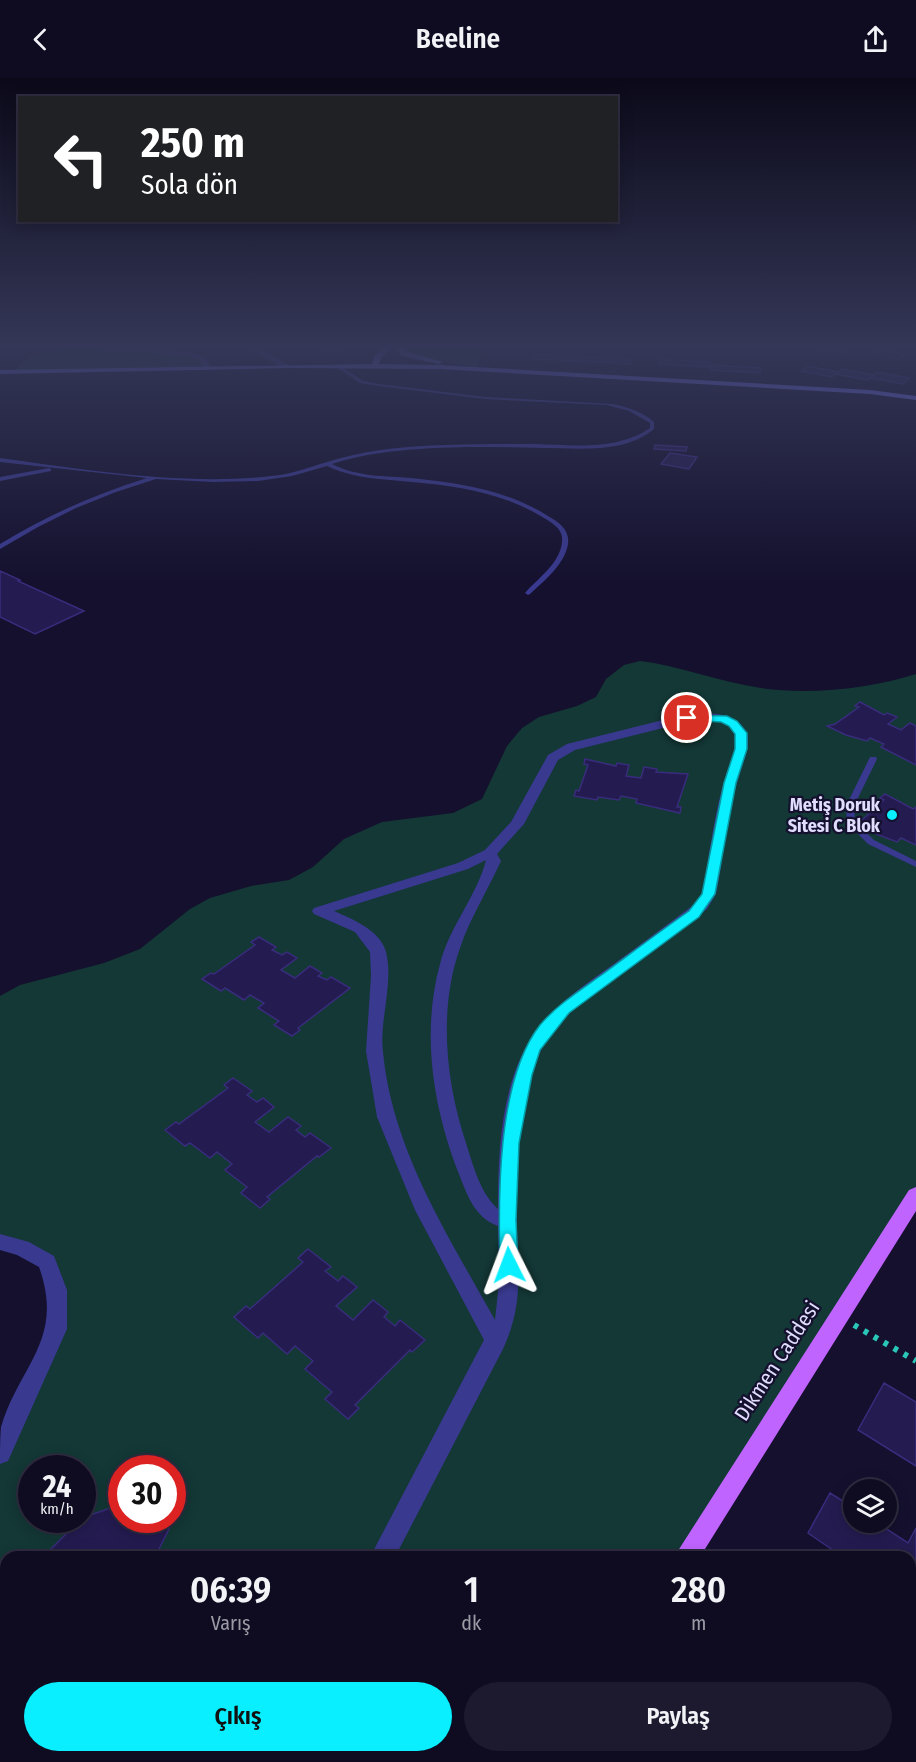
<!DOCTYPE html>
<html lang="tr">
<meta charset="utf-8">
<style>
:root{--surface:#0f0c22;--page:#1d1a2f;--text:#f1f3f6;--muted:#9b9ba5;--line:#2f2c40;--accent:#09efff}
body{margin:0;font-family:"Fira Sans Condensed",sans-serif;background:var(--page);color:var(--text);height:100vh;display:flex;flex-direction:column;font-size:22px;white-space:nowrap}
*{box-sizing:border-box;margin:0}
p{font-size:20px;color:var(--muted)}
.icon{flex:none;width:33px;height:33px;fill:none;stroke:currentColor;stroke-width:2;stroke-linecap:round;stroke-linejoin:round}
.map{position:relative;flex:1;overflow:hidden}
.side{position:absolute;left:0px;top:1473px;width:916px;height:212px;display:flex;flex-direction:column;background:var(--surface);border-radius:18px 18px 0 0;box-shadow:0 3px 15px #0003,0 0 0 2px var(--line)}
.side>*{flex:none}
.guide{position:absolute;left:18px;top:18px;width:600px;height:126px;border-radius:0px;box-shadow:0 3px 15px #0003,0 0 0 2px var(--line);background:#202124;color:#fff;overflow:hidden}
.controls{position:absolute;left:843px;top:1401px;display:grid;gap:12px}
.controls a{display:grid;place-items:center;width:54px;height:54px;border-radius:50%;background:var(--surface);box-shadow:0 3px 15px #0003,0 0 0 2px var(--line);font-size:30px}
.speed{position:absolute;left:18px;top:1377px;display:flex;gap:12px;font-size:30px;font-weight:700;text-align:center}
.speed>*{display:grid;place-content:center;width:78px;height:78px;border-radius:50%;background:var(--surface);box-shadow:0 3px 15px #0003,0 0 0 2px var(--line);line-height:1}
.speed small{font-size:15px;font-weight:400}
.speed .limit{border:9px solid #d22;background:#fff;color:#111}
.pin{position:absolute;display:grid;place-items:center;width:51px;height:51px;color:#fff;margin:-26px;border:3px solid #fff;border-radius:50%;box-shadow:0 2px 6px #0007}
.me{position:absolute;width:66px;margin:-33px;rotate:357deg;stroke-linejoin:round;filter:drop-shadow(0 0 4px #0008)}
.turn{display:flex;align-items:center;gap:21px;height:126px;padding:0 24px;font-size:27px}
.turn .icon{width:78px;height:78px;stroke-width:2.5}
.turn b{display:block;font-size:42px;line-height:51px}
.eta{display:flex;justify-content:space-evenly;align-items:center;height:102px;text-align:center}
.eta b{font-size:36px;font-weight:600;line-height:42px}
.primary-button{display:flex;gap:12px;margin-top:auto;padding:12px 24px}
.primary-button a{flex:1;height:69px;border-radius:36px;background:var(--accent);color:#111;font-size:24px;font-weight:600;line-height:69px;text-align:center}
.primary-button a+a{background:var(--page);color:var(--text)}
header{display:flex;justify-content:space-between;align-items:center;height:78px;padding:0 24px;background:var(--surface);font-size:27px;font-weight:600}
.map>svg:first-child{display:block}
.green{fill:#133836;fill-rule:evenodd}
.building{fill:#241b50;stroke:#392c7d;stroke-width:1.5}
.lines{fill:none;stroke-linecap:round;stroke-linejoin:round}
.path-far1{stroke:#2ac6b8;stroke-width:2;stroke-dasharray:1.5 2;stroke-linecap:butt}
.path{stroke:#2ac6b8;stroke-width:6;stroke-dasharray:4.5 7;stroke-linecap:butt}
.lane{fill:#39398f;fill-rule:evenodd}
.street{fill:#39398f;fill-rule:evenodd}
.secondary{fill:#7475ff;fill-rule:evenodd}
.primary{fill:#c064ff;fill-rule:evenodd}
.route{fill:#09efff;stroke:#069ba6;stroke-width:1.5}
.poi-dot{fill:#09efff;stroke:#14102e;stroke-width:2}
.labels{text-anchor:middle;stroke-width:4.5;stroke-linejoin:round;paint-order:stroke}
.poi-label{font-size:18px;font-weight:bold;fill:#e0ddff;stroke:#14102e;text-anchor:end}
.near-street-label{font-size:21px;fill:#e0ddff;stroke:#14102e}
</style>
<header><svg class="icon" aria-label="back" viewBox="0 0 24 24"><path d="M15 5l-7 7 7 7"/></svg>Beeline<svg class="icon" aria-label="share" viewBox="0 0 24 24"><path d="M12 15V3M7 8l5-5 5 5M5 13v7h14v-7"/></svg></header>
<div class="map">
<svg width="916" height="1684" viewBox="0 0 916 1684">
<rect width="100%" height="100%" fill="#14102e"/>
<path class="green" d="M 64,269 L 176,274 L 196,278 L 208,290 L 17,294 L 19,286 L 33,278 Z
M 397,269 L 487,269 L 476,289 L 417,279 Z
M 640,583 C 681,588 720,604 761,610 C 810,617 869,611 916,596 L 916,1117 L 686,1479 L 6,1479 L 6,1678 L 559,1679 L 556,1684 L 0,1684 L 0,1375 L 57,1251 L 47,1184 L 0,1164 L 0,918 L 20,907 L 104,885 L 140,871 L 190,831 L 210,820 L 251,808 L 289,802 L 313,789 L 344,761 L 382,744 L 453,735 L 482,721 L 507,668 L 522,650 L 539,639 L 577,628 L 596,619 L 606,601 L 624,587 ZM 32,1390 L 82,1390 L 82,1442 L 32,1442 ZM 122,1390 L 172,1390 L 172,1442 L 122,1442 Z"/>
<path class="building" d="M 814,269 L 838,269 L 849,271 L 843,276 L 812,271 Z
M 876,271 L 906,277 L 899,282 L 869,275 Z
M 534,276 L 582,279 L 580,283 L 532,281 Z
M 583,279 L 632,281 L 631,286 L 582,283 Z
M 660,281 L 709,284 L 708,289 L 659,286 Z
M 711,287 L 761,290 L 760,295 L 710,292 Z
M 807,288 L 839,294 L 832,299 L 801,293 Z
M 842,291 L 874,297 L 867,302 L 835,296 Z
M 877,294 L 909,300 L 903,306 L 871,300 Z
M 655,367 L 687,369 L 686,373 L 654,371 Z
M 670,375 L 697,379 L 689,391 L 661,386 Z
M 0,493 L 20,502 L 18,503 L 84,533 L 35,556 L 0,539 Z
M 860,624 L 884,637 L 887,635 L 897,639 L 888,646 L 901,652 L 910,645 L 916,648 L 916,687 L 881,669 L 884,666 L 870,660 L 867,663 L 846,657 L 827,648 L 835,646 L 859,629 L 855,628 Z
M 585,681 L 616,688 L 617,685 L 629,687 L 626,698 L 641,700 L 644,689 L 657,691 L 656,694 L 688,696 L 677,729 L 681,729 L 680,735 L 636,725 L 637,721 L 621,718 L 619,722 L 598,719 L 597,722 L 574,718 L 576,712 L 579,713 L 588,687 L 584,686 Z
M 885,716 L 913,731 L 916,729 L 916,767 L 901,760 L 897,764 L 852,747 L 857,742 L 861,743 L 884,722 L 880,720 Z
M 259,859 L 276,869 L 272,872 L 282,877 L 287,874 L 297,880 L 281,892 L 295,900 L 310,888 L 322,895 L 318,898 L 327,902 L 331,899 L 350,910 L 298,950 L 300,952 L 292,958 L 274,947 L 279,943 L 258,930 L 264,925 L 250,917 L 244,922 L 225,910 L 221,913 L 202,901 L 211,895 L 214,896 L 255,867 L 251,864 Z
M 233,1000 L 252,1013 L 247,1017 L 257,1024 L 263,1020 L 274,1029 L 255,1044 L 269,1054 L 288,1039 L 301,1048 L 296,1052 L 305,1059 L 310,1055 L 331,1070 L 319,1079 L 317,1078 L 267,1119 L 270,1121 L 260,1130 L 241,1115 L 247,1109 L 225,1092 L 232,1086 L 217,1074 L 210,1080 L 190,1065 L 185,1068 L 165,1052 L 176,1044 L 179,1046 L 228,1010 L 224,1007 Z
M 308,1171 L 331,1189 L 325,1193 L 338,1203 L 343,1198 L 357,1209 L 336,1228 L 353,1242 L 373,1222 L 388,1234 L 384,1239 L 395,1248 L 400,1242 L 425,1262 L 412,1274 L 410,1272 L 355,1327 L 359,1330 L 348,1341 L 325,1321 L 332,1314 L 305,1291 L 313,1283 L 295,1268 L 287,1276 L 263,1255 L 258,1260 L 234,1239 L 246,1228 L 250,1231 L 303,1184 L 298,1180 Z
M 884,1305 L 916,1324 L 916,1388 L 858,1352 Z
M 830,1415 L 854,1430 L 854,1444 L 876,1444 L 908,1465 L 916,1450 L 916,1528 L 910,1524 L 910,1479 L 843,1479 L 808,1455 Z
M 122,1426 L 122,1442 L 172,1442 L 172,1432 L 178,1433 L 155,1479 L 43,1479 L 82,1440 Z
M 728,1678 L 857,1678 L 854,1684 L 735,1684 Z"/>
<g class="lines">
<path class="path-far1" d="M 322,274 L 356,269"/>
<path class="path" d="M 854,1247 L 916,1283"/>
<path class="lane" d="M 340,288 L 363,303 L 379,306 L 485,319 L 613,326 C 628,329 643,334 654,344 L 654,351 C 624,376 580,370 543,370 C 518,369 494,369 469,369 C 424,370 375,372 332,386 C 357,399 385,398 412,400 C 459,405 507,412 548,438 C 559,444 570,452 568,466 C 565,486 544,503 530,516 L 528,517 L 525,515 C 538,500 564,483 562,459 C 561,450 551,444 544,440 C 504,415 458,408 412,404 C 383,401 354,401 327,388 L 292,398 L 258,403 L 213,404 L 156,401 L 116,414 L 76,430 L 38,449 L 0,471 L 0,466 C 46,438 95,416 147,400 L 0,384 L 0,380 C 86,392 185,408 271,398 C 296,396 317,386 341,380 C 374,371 410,368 444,367 C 474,366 505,366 535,366 C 574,367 616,373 650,350 L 650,345 L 629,333 L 607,327 L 485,321 L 379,308 L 360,305 L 338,290 Z
M 49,390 L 51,391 L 51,393 L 0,403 L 0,399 Z
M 870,679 L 876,679 L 877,681 L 854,728 L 855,744 L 874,762 L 916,783 L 916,789 L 868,766 L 847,745 L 846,728 Z"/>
<path class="street" d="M 82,269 L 187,274 L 204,278 L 212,290 L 205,292 L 198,282 L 187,278 Z
M 246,269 L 256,269 L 291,288 L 284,290 Z
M 707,635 C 722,636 739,638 746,654 C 752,665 744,682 740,694 C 728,733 724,776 716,816 L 707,831 C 678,853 649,875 620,897 C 592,918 557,939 541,972 C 517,1021 517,1083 517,1137 C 516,1189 526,1221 503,1271 L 395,1479 L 370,1479 L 484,1262 L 415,1132 L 377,1039 L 366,973 L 371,898 L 370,874 L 355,854 L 314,836 L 312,833 L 314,830 L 458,785 L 485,772 L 511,744 L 548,677 L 567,666 L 687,636 ZM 687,644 C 701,643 726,638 734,654 C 739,665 731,683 727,694 C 714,733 710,776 702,816 L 696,825 C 668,846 640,867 611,888 C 579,911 545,933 526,969 C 500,1017 498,1078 498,1131 C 480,1115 473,1087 466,1065 C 446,1005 438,932 460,870 C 470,840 488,812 501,783 L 497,776 L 524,746 L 558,682 L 575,672 ZM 486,782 C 477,818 449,849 440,886 C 421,955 433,1030 459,1096 C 467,1117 475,1140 498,1148 L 499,1205 L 495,1242 C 449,1159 392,1072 383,974 C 379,942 394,906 386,874 C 380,852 352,841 334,833 L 468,791 Z
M 0,1156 L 29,1164 L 54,1178 L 67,1212 L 67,1251 L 8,1383 L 0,1386 C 0,1375 0,1360 1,1349 C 20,1286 65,1262 39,1189 L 17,1177 L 0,1172 Z
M 266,1678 L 293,1678 L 291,1684 L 264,1684 Z"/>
<path class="secondary" d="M 384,269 L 392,269 L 381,280 L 379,286 L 439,287 L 870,312 L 916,318 L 916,322 L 870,316 L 439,291 L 287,290 L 0,296 L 0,292 L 372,286 L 375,277 Z
M 394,269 L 402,269 L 408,274 L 443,284 L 439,286 L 402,278 Z"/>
<path class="primary" d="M 916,1109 L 916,1133 L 700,1479 L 674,1479 L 909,1112 Z
M 545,1678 L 572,1678 L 570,1684 L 543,1684 Z"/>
</g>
<linearGradient id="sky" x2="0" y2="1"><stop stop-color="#0b0919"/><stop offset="0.53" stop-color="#343757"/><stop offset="1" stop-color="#343757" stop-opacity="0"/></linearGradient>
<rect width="916" height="505" fill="url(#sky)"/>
<path class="route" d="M 687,637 L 727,638 L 737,643 L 747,655 L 747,671 L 736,705 L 715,816 L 699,839 L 569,935 L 540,972 L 532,997 L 519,1065 L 516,1142 L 518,1187 L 516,1193 L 509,1195 L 503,1193 L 500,1187 C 498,1119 497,1002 540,947 C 557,927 579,913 600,898 C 630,876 659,854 689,833 L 702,816 L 724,705 L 735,671 L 735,656 L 729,648 L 721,644 L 683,642 L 681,640 Z"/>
<circle class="poi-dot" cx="892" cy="737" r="6"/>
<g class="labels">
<g class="poi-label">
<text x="880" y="733">Metiş Doruk<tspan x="880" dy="21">Sitesi C Blok</tspan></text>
</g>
<g class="near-street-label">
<text transform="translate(777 1283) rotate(-57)" y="7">Dikmen Caddesi</text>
</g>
</g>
</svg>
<div class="controls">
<a><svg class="icon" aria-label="layers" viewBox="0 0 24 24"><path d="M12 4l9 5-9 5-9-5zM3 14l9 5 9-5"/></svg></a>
</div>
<div class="speed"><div>24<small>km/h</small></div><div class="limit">30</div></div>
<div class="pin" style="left:687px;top:640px;background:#d93025"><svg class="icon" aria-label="arrive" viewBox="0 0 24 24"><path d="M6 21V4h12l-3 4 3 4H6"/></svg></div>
<svg class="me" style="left:509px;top:1187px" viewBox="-20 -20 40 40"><path d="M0-17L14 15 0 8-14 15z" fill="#09efff" stroke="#fff" stroke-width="4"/></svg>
<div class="guide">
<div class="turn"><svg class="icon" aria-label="left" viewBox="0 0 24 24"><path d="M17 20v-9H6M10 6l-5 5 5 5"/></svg><div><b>250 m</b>Sola dön</div></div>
</div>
<section class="side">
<div class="eta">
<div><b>06:39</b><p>Varış</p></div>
<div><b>1</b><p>dk</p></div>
<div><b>280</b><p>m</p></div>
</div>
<div class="primary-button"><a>Çıkış</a><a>Paylaş</a></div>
</section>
</div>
